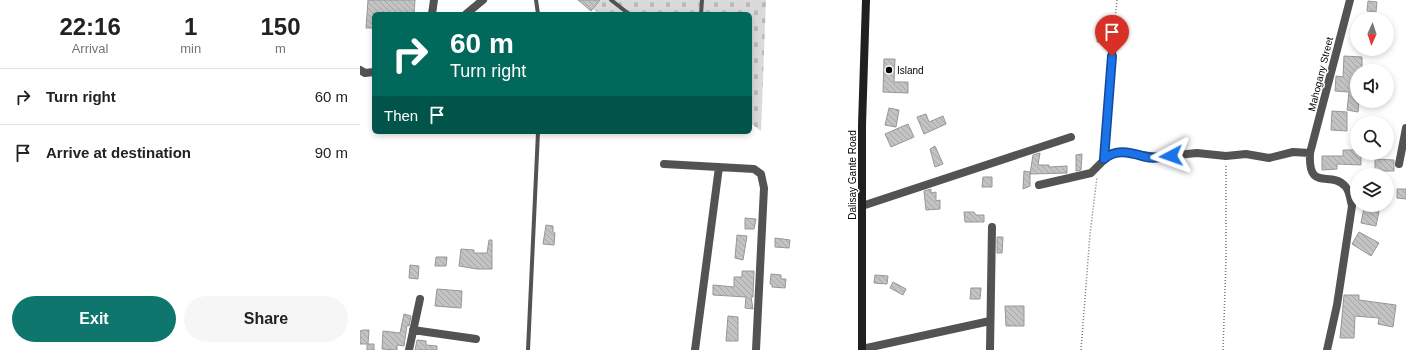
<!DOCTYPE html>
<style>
:root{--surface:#fff;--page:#f6f6f6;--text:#222;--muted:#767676;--line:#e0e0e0;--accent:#0f766e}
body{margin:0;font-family:Arial,sans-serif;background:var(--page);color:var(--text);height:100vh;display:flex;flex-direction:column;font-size:15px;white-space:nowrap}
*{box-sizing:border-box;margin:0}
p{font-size:13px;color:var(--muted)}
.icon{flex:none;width:22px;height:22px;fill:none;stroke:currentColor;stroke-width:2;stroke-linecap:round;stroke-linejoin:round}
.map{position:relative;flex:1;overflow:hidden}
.details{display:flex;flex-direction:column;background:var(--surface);width:360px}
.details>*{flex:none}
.banner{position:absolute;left:12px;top:12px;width:380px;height:122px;border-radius:6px;box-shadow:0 2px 6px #0003;background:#00695c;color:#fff;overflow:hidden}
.needle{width:26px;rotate:183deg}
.tools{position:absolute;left:990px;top:12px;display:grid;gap:8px}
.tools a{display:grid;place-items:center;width:44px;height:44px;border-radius:50%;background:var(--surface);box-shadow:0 2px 6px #0003;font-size:20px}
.pin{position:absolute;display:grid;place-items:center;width:34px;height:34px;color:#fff;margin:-41px -17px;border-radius:50% 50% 50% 0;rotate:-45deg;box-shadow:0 0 4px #0007}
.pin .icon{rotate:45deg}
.me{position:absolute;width:44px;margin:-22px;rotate:266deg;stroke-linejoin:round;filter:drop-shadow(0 0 3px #0008)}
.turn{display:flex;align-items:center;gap:14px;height:84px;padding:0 12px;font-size:18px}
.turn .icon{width:52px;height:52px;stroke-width:2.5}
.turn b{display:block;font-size:28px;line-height:34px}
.then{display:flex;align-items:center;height:38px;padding:0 12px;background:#0003;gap:8px;font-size:15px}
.eta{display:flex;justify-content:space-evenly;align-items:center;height:68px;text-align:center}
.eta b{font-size:24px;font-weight:600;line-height:28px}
.button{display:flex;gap:8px;margin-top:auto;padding:8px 12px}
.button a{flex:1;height:46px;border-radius:24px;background:var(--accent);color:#fff;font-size:16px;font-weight:600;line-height:46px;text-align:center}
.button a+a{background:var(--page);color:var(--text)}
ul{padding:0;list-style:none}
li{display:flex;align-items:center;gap:12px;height:56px;padding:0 12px;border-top:1px solid var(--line)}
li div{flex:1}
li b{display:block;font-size:15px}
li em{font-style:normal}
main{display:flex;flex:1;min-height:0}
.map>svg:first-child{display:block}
.cemetery{fill:url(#cemetery-stones)}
.building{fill:url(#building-back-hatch);stroke:#979797}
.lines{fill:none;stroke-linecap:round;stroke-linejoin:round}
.path{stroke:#757575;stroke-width:1.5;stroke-dasharray:1 2;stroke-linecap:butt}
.service{stroke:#535353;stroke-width:4}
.minor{stroke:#535353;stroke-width:8}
.secondary{stroke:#202020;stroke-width:8}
.route-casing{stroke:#114b97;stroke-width:10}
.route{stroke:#1a73e8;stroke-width:7}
.poi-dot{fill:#000;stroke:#fff;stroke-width:1.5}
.labels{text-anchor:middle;stroke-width:3;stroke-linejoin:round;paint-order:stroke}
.poi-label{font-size:10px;fill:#000;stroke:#fff;text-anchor:start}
.street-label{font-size:10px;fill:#000;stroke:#fff}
</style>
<main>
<section class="details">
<div class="eta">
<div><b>22:16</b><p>Arrival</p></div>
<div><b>1</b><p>min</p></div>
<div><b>150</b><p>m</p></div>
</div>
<ul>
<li><svg class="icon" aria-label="right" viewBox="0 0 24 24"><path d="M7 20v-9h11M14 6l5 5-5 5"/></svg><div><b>Turn right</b></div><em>60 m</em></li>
<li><svg class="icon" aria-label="arrive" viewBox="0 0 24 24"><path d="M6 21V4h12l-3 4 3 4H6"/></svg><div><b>Arrive at destination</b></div><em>90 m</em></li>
</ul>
<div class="button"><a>Exit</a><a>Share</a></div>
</section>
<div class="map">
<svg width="1046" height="350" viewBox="0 0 1046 350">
<defs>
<pattern id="cemetery-stones" width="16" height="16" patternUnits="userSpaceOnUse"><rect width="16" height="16" fill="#dadada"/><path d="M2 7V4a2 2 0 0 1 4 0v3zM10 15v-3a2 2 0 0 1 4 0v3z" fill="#b9b9b9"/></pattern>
<pattern id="building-back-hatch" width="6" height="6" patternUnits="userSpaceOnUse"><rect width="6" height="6" fill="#c3c3c3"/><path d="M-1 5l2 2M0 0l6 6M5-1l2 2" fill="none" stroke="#a6a6a6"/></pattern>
</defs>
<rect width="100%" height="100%" fill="#fff"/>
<path class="cemetery" d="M 221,0 L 406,0 L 401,131 L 390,123 L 390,14 L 240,14 Z"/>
<path class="building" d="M 8,0 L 55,0 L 54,14 L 14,14 L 14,28 L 6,28 Z
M 218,0 L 240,0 L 231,11 Z
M 1008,1 L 1017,2 L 1016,12 L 1007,11 Z
M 738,29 L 748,29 L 747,43 L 737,42 Z
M 984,56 L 1002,57 L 1002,71 L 997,71 L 995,96 L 997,96 L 997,101 L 999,101 L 998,112 L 987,110 L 989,92 L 975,91 L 976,76 L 983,77 Z
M 524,59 L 535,59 L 534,82 L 548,82 L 548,93 L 523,92 Z
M 529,108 L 539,110 L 536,127 L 525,125 Z
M 972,111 L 987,112 L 987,131 L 971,130 Z
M 566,114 L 569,122 L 583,116 L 586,124 L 564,134 L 557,117 Z
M 548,124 L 554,137 L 531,147 L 525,134 Z
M 575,146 L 583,164 L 575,167 L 570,149 Z
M 983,150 L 997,150 L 997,153 L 1001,153 L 1001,165 L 977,164 L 977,169 L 962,170 L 962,156 L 983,156 Z
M 680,153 L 678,165 L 689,165 L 689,167 L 707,166 L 707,173 L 670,174 L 673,155 Z
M 722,154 L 721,170 L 716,171 L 716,155 Z
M 1015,159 L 1034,160 L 1034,171 L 1015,171 Z
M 664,171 L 670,172 L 670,186 L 663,189 Z
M 623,177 L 632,177 L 632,187 L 622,187 Z
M 571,189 L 571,193 L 576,192 L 576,201 L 580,200 L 580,209 L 566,210 L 564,191 Z
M 1037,189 L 1046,189 L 1046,199 L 1037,198 Z
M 1004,208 L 1019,211 L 1016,226 L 1001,223 Z
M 604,212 L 614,212 L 616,215 L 624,215 L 624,222 L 605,222 Z
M 385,218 L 396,219 L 394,229 L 385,229 Z
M 186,225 L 193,226 L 193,232 L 195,233 L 194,245 L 183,244 Z
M 999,232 L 1019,243 L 1011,256 L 992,244 Z
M 377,235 L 387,236 L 383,260 L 375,258 Z
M 637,237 L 643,237 L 642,253 L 637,253 Z
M 415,238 L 430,240 L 429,248 L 415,247 Z
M 129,240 L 132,240 L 132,269 L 117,269 L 99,266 L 101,249 L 114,250 L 114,253 L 127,253 Z
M 76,257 L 87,257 L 86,266 L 75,266 Z
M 50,265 L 59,266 L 58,279 L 49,278 Z
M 382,271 L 394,271 L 393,297 L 391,297 L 393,309 L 385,308 L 386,297 L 353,295 L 353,285 L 374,287 L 374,277 L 382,277 Z
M 411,274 L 421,275 L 421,279 L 426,279 L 425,288 L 412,287 L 412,284 L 410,284 Z
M 515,275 L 528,276 L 527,284 L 514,283 Z
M 533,282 L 546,289 L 543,295 L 530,288 Z
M 611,288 L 621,288 L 620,299 L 610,299 Z
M 77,289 L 102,291 L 101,308 L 75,306 Z
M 984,295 L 999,295 L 999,300 L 1036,305 L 1033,327 L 1018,324 L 1019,318 L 995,316 L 994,338 L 980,338 Z
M 645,306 L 664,306 L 664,326 L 646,326 Z
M 44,314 L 51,316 L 49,326 L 47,325 L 44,346 L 37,345 L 37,350 L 22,349 L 23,331 L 40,333 Z
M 368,316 L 378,317 L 378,341 L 366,341 Z
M 3,330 L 9,330 L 8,344 L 14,344 L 14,350 L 7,350 L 7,344 L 0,344 L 0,331 Z
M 57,340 L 66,341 L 66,345 L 77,346 L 77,350 L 55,350 Z"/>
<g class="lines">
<path class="path" d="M 755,19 L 757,0
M 721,350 L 730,234 L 737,177
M 863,350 L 866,260 L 866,164"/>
<path class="service" d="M 176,0 L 178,14
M 251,0 L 269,14
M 341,14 L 342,0
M 390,105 L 390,106
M 168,350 L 178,132"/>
<path class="minor" d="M 72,14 L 74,0
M 106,14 L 123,0
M 0,70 L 5,73 L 14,72
M 744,159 L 754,27
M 304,164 L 394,169 L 401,174 L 404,188 L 396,350
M 1039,164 L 1046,128
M 679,185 L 731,173 L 749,155 L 760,152 L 797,157 L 837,153 L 866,156 L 886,154 L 909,158 L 933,152 L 950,153
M 502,206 L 711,137
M 53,330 L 116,339
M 502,349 L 630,321
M 49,350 L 60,299
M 335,350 L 359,167
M 630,350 L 632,227
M 967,350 L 977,305 L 992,206 C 990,199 990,191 985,186 C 970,170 948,193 950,153 L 990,0"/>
<path class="secondary" d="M 502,350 L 502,125 L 506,0"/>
</g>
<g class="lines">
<g class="route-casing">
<path id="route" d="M 752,56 L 744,159 C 757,148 771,153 786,157 C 794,159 803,157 811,156"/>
</g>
<use href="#route" class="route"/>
</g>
<circle class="poi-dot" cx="529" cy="70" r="4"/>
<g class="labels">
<g class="poi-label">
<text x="537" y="74">Island</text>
</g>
<g class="street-label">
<text transform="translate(960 74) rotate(-76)" y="4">Mahogany Street</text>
<text transform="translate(492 175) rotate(-90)" y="4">Dalisay Gante Road</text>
</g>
</g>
</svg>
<div class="tools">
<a><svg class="needle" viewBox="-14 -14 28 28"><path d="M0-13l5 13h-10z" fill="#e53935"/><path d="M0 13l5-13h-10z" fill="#767676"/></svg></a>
<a><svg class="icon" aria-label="sound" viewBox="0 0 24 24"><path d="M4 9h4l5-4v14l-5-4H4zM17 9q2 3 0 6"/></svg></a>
<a><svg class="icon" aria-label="search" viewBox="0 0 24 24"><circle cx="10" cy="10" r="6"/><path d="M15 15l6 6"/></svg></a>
<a><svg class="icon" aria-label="layers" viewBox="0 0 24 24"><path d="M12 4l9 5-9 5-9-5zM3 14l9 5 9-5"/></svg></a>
</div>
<div class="pin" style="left:752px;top:56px;background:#d93025"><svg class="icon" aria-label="arrive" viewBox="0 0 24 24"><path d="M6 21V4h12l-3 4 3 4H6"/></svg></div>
<svg class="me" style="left:811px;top:156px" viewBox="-20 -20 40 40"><path d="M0-17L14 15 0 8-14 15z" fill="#1a73e8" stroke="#fff" stroke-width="4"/></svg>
<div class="banner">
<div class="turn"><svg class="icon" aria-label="right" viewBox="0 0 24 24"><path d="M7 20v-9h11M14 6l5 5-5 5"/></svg><div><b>60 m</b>Turn right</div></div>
<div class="then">Then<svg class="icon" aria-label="arrive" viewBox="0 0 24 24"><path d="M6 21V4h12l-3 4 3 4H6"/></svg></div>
</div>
</div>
</main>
